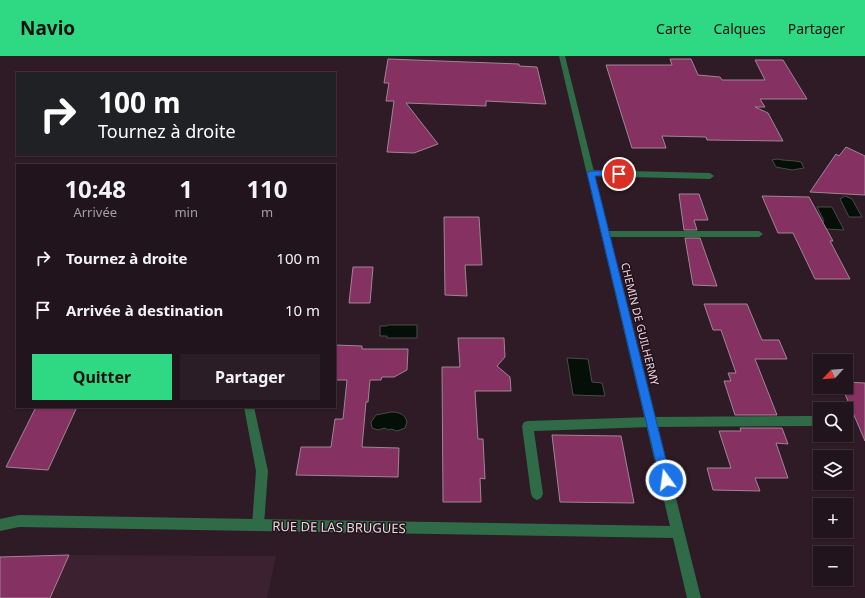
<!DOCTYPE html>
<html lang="fr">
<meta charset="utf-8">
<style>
:root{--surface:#22141c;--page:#2a1d25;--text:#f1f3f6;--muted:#a29ea3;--line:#3f333b;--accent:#2fd883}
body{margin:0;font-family:"Noto Sans",sans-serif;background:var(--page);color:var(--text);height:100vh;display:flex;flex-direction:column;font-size:15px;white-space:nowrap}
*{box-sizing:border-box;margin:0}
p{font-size:13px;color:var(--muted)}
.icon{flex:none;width:22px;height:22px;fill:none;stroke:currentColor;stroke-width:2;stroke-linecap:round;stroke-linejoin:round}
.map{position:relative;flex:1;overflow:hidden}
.drawer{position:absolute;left:16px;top:108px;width:320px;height:244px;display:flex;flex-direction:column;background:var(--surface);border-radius:0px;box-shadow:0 1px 3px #0004,0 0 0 1px var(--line)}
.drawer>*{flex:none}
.banner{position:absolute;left:16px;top:16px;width:320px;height:84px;border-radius:0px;box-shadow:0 1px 3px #0004,0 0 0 1px var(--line);background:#202124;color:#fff;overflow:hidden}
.needle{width:26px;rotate:244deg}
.fabs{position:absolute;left:813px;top:298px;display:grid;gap:8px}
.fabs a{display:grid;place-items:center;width:40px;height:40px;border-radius:0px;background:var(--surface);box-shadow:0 1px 3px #0004,0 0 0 1px var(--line);font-size:20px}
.pin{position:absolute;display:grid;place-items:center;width:34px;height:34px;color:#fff;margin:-17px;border:2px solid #fff;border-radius:50%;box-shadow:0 1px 4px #0007}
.me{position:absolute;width:44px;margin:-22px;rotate:346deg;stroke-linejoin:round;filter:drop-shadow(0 0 3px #0008)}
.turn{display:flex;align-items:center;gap:14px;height:84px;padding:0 16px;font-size:18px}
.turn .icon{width:52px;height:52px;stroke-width:2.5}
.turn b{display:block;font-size:28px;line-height:34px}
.eta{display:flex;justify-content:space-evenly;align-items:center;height:68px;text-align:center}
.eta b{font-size:24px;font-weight:700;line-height:28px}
.primary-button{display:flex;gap:8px;margin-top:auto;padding:8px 16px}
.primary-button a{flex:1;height:46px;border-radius:0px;background:var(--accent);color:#111;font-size:16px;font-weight:700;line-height:46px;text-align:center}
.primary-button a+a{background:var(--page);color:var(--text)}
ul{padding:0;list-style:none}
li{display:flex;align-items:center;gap:12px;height:52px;padding:0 16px}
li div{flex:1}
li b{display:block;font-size:15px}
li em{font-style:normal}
header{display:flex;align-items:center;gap:24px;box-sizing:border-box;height:56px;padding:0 20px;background:var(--accent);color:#111}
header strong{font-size:19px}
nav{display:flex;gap:22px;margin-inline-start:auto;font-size:14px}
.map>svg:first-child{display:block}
.built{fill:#3c2230}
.water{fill:#040f07;stroke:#484c48}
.building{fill:#853162;stroke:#9f8692}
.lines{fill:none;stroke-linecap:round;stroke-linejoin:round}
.service{fill:#2f6b47;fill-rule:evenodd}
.minor{fill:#2f6b47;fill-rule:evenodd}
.route{fill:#1a73e8;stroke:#114b97}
.labels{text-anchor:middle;stroke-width:3;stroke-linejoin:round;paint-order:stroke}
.street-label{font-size:11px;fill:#e7d9df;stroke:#24111b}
.near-street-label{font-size:13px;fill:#e7d9df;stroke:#24111b}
</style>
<header>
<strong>Navio</strong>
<nav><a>Carte</a><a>Calques</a><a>Partager</a></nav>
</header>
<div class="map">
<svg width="865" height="542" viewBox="0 0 865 542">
<rect width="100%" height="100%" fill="#2e1b25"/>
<path class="built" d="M 57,499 L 276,500 L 267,542 L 0,542 L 0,501 Z"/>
<path class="water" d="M 777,103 C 785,105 793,104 801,106 L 804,112 L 792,114 L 776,111 L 772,104 Z
M 845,140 L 852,143 L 862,161 L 849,161 L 840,143 Z
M 817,151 L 832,151 L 844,174 L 825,173 L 822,167 L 824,165 Z
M 388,269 L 417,269 L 417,282 L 387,282 L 387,280 L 380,280 L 380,270 L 387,270 Z
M 567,302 L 588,303 L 592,326 L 602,327 L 605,340 L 573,339 Z
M 391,356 C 399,356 405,358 407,366 L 405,372 L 397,375 L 391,373 L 388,374 L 385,372 L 378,374 L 372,372 L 371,366 L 376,359 Z"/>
<path class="building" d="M 388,3 L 519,8 L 519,10 L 537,11 L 546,48 L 486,45 L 486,50 L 406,47 L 438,88 L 414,97 L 387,96 L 394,45 L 386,45 L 389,27 L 384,27 Z
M 670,3 L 691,3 L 698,19 L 720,21 L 722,24 L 765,24 L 755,4 L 783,4 L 807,43 L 760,43 L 765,51 L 755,51 L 768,57 L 783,85 L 707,84 L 706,81 L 662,80 L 666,92 L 632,92 L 606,9 L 672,9 Z
M 846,91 L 865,100 L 865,139 L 810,136 L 836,98 L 839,100 Z
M 679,138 L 699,138 L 708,164 L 694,164 L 697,174 L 684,174 Z
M 762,140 L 809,141 L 833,185 L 830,185 L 850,223 L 815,223 L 793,177 L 778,177 Z
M 444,161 L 479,161 L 482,209 L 465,209 L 467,240 L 445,239 Z
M 685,182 L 700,182 L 717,230 L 693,229 Z
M 353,211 L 373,211 L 370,247 L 349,247 Z
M 704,248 L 747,248 L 762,284 L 779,284 L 787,303 L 755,303 L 777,359 L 735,359 L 724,325 L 731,325 L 728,317 L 736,317 L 721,274 L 713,274 Z
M 458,282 L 504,282 L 505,301 L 497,310 L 510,321 L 511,335 L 475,335 L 478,383 L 483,383 L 485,423 L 480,422 L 481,446 L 443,446 L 442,311 L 460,311 Z
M 335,289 L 362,290 L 362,293 L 408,293 L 407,314 L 394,321 L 382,321 L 381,324 L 370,324 L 368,346 L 366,346 L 362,391 L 399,392 L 398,421 L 296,419 L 301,391 L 331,391 L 335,363 L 343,363 L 347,324 L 335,324 Z
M 846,326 L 865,327 L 865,385 L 842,331 L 846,331 Z
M 36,351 L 77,351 L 48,414 L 6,411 Z
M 740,372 L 782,372 L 788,388 L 776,387 L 788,422 L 755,422 L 760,435 L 713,434 L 707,412 L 731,412 L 719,375 L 741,375 Z
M 552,379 L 621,380 L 634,447 L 560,446 Z
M 69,499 L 50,542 L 0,542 L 0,501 Z"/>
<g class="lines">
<path class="service" d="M 591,114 L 710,117 L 714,120 L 710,123 L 591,120 L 587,117 Z
M 606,175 L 759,175 L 763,178 L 759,181 L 606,181 L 602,178 Z
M 244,351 L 254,351 L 268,415 L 264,469 L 262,473 L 258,475 L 254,473 L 252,469 L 256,415 Z
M 811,360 L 815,361 L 817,365 L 815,369 L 811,370 L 651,371 L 534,375 L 543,438 L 541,442 L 537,444 L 533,442 L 531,438 L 522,370 L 524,366 L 528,365 L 651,361 Z"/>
<path class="minor" d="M 559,0 L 565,0 L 701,542 L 687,542 L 673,482 L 19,471 L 0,475 L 0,463 L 19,459 L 670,470 Z"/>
</g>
<path class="route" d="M 591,115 L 619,115 L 623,118 L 619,120 L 595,120 L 671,424 L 670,428 L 666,429 L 662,428 L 660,424 L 587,117 Z"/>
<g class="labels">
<g class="street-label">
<text transform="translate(640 268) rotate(76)" y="4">CHEMIN DE GUILHERMY</text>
</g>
<g class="near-street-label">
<text transform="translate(339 471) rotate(1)" y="5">RUE DE LAS BRUGUES</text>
</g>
</g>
</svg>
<div class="fabs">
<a><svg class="needle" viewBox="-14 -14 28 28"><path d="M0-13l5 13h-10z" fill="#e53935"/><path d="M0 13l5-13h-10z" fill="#a29ea3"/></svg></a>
<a><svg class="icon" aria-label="search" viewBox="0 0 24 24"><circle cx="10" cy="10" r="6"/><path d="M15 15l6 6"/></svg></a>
<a><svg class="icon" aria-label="layers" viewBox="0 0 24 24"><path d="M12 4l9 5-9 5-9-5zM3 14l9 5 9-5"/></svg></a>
<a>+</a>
<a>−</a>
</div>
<div class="pin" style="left:619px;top:118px;background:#d93025"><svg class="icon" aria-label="arrive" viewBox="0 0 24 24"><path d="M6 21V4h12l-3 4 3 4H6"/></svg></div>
<svg class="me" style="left:666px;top:424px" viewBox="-20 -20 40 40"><circle r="17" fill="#1a73e8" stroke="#fff" stroke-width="3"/><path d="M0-11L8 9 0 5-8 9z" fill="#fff"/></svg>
<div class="banner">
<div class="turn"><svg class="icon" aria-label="right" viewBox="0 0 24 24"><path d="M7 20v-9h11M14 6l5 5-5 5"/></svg><div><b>100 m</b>Tournez à droite</div></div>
</div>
<section class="drawer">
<div class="eta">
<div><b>10:48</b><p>Arrivée</p></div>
<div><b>1</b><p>min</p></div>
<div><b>110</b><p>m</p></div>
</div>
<ul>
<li><svg class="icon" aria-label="right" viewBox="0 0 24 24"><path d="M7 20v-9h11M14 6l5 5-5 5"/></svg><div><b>Tournez à droite</b></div><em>100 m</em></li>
<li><svg class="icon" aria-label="arrive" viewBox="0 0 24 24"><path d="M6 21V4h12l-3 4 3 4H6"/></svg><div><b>Arrivée à destination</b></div><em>10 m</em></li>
</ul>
<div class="primary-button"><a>Quitter</a><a>Partager</a></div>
</section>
</div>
